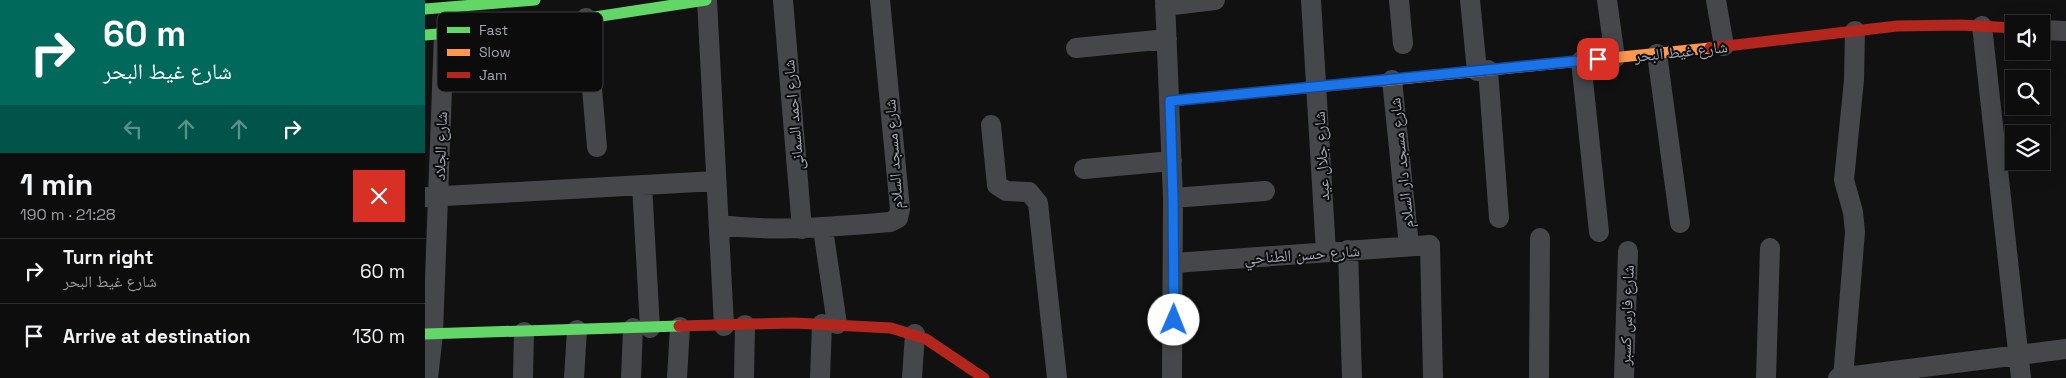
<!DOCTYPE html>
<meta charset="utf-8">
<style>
:root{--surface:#0d0d0e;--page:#161617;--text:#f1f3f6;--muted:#9a9c9e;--line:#2d2d2e}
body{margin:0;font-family:"Space Grotesk","Noto Naskh Arabic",sans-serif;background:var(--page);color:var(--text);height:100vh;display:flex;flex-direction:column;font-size:19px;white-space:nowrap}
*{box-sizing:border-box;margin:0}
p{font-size:16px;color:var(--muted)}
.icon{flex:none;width:28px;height:28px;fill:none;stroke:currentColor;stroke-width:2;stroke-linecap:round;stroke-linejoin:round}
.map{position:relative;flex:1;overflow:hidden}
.sheet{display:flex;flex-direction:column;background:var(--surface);width:425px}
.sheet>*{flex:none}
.top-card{background:#00695c;color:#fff;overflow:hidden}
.tools{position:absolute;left:1580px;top:15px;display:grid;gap:10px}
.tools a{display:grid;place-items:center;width:45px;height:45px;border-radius:0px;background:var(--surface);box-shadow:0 5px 20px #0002,0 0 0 1px var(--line);font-size:25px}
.pin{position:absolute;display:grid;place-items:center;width:42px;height:42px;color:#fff;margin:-21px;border-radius:10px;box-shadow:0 2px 8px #0006}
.me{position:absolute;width:55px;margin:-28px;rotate:1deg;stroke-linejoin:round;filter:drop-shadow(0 0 4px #0008)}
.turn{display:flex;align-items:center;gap:18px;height:105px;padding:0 20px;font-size:22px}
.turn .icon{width:65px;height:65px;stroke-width:2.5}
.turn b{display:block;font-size:35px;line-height:42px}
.lanes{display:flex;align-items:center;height:48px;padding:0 20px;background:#0003;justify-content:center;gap:25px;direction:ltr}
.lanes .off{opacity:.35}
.round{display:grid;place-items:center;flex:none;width:52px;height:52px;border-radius:0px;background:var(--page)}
.summary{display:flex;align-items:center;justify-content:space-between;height:85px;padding:0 20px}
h1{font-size:30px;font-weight:700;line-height:38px}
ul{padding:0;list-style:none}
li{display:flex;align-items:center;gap:15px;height:65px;padding:0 20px;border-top:1px solid var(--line)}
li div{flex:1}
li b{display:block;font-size:19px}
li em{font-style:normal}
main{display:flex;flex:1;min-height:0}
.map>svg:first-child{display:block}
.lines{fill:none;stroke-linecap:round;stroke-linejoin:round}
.street{stroke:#46474a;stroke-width:20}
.fast{stroke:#63d668;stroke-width:11}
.slow{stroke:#ff974d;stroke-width:11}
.jam{stroke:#b3261e;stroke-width:11}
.route-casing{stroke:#114b97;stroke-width:12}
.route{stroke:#1a73e8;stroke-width:9}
.labels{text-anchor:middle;stroke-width:4;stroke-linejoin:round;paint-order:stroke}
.street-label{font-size:16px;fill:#a1a7b4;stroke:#0c0c0d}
.key{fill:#0c0c0d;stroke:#393a3f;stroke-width:1}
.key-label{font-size:14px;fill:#a1a7b4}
</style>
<main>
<section class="sheet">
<div class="top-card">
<div class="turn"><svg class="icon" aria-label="right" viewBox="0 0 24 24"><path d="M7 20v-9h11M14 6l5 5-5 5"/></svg><div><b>60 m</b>شارع غيط البحر</div></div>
<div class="lanes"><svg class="icon off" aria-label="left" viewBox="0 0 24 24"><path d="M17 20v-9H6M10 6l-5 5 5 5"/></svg><svg class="icon off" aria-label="ahead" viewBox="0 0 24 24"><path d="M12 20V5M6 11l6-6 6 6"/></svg><svg class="icon off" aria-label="ahead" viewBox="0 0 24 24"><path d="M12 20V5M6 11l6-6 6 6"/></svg><svg class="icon" aria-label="right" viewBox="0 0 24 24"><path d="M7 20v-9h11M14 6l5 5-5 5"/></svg></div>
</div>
<div class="summary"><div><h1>1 min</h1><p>190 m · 21:28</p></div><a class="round" style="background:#d93025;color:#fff"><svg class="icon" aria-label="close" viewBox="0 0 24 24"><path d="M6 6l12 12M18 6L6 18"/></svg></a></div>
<ul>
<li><svg class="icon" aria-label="right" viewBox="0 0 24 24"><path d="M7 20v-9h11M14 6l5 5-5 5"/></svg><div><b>Turn right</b><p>شارع غيط البحر</p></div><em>60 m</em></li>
<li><svg class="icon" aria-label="arrive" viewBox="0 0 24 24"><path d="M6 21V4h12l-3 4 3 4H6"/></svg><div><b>Arrive at destination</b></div><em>130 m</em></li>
</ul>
</section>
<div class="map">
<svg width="1641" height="378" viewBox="0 0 1641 378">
<rect width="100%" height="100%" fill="#111112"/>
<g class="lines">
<path class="street" d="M 282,0 L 299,326
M 358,0 L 377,229
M 740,0 L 748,198 L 747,378
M 886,0 L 901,252
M 974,0 L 978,44
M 1045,0 L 1052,71
M 1182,0 L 1190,58
M 1291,0 L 1299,46
M 740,6 L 790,0
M 161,18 L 172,147
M 1557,26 L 1596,378
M 1616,30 L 1641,31
M 651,48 L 742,39
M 1232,54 L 1255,223
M 1156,61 L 1174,232
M 1063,70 L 1074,218
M 967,80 L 984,246
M 566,125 L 572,185 L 581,191 L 604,192 L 613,203 L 632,378
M 659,169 L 747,161
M 217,185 L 225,328
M 1,197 L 291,181
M 748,198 L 840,191
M 294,225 C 352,232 407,227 465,222 L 473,218 L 475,209 L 455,0
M 398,229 L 412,324
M 923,250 L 927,378
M 749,263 L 1005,245 L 1008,378
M 3,378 L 8,334 L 19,34
M 98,378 L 99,332
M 149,378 L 152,330
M 206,378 L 208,328
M 252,378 L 255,327
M 319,378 L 320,325
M 395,378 L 397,324
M 487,378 L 490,334
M 1114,378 L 1115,238
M 1199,378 L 1203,251
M 1341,378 L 1345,248
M 1413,378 L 1641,349
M 1418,378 L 1430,232 L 1428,212 L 1419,180 L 1429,80 L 1430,31"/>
<path class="fast" d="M 0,9 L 110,0
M 0,35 L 104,27 L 281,0
M 0,334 L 254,326"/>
<path class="slow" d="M 956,81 L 1285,48"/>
<path class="jam" d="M 1285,48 L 1472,26 L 1536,25 L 1589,28
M 745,101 L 956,81
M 254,326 L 369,323 L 466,328 L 501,339 L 559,378"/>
</g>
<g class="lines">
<g class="route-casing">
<path id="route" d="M 749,320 L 748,198 L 745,101 L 1173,59"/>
</g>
<use href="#route" class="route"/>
</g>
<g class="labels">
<g class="street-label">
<text transform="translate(1256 51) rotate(-6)" y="6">شارع غيط البحر</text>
<text transform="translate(368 115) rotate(-95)" y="6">شارع احمد السمانى</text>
<text transform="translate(15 146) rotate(-88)" y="6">شارع الجلاد</text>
<text transform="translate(468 154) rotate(-94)" y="6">شارع مسجد السلام</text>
<text transform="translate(896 156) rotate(-93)" y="6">شارع جلال عيد</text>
<text transform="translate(976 163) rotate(-96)" y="6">شارع مسجد دار السلام</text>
<text transform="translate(877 254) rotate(-4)" y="6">شارع حسن الطناحي</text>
<text transform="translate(1201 315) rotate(-88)" y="6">شارع فارس كسبر</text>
</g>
</g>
<rect x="12" y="12" width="166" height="80" rx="8" class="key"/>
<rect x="22" y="27" width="23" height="6" fill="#63d668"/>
<rect x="22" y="49" width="23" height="7" fill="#ff974d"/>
<rect x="22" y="72" width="23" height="6" fill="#b3261e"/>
<g class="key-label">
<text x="54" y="35">Fast</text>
<text x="54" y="57">Slow</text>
<text x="54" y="80">Jam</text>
</g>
</svg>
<div class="tools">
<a><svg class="icon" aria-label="sound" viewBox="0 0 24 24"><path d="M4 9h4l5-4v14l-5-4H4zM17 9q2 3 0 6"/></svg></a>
<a><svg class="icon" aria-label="search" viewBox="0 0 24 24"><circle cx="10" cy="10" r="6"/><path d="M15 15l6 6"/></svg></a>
<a><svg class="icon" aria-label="layers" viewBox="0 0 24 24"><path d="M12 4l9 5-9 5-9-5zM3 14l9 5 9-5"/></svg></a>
</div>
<div class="pin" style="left:1173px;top:59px;background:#d93025"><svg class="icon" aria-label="arrive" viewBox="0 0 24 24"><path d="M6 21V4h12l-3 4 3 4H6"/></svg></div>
<svg class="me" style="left:749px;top:320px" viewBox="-20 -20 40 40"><circle r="19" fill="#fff"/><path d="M0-13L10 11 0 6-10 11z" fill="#1a73e8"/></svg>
</div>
</main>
